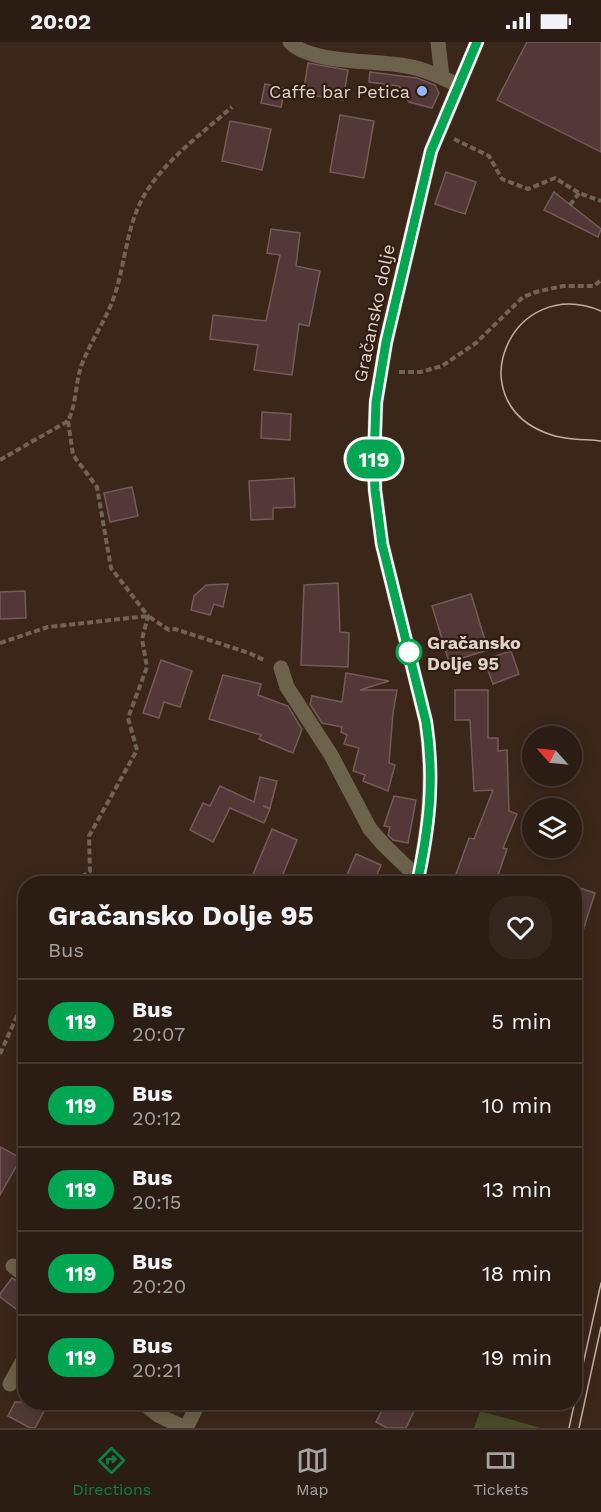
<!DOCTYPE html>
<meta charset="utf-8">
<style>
:root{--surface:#2c1d14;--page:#34261d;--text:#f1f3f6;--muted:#a6a2a0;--line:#483b34;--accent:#0b8043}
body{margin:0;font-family:"Work Sans",sans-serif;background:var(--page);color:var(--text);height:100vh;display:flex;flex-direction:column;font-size:22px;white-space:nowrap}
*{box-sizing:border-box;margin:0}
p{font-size:20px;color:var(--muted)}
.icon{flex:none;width:33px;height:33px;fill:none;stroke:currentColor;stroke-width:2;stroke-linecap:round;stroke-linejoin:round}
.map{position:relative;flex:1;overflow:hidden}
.panel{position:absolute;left:18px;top:834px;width:564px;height:534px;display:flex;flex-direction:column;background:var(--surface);border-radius:24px;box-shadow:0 3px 15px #0003,0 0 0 2px var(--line)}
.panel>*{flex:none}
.badge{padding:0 12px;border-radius:20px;font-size:21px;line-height:39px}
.needle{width:39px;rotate:297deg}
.fabs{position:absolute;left:522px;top:684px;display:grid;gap:12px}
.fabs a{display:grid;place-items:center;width:60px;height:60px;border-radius:50%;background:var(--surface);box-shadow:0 3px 15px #0003,0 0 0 2px var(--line);font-size:30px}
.map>.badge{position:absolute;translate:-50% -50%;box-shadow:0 0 0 3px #fff}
.round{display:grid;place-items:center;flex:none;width:63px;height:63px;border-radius:24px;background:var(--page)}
.headline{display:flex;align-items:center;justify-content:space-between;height:102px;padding:0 30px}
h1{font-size:28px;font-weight:700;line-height:45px}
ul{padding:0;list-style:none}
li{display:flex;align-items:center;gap:18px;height:84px;padding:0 30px;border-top:2px solid var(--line)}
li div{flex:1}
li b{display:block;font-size:22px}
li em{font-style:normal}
li .badge{min-width:66px;font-weight:700;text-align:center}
.status{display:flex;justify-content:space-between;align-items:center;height:42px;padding:0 30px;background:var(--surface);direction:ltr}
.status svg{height:16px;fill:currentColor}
.tabs{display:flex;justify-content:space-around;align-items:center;height:84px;border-top:2px solid var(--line);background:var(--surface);font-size:16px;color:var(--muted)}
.tabs a{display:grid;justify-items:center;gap:3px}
.tabs .current{color:var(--accent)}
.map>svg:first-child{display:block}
.green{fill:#484c29}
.building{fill:#523937;stroke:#755b58;stroke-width:1.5}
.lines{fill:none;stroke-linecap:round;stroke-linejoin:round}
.path{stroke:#726257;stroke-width:4;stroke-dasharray:6 3;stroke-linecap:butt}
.pedestrian{stroke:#6d624b;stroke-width:15}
.minor{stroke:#6d624b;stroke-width:15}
.tertiary{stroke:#6d624b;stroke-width:15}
.tram{stroke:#bdb0a7;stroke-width:1.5}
.line-casing{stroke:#fff;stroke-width:14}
.line{stroke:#00a651;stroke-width:9}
.poi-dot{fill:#93b7fd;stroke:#2f1d11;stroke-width:2}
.stop-dot{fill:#fff;stroke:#00a651;stroke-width:3}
.labels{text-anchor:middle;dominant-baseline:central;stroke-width:4.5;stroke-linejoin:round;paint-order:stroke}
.poi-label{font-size:18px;fill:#dfd3cb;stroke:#2f1d11;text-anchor:end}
.street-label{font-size:18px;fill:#dfd3cb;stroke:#2f1d11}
.stop-label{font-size:18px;font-weight:bold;fill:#dfd3cb;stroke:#2f1d11;text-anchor:start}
</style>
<div class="status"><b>20:02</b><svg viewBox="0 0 49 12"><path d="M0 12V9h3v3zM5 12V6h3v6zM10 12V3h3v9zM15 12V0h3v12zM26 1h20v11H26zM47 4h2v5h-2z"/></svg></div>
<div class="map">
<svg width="601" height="1386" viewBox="0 0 601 1386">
<rect width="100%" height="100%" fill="#3a271a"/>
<polygon class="green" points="480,1369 541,1386 474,1386"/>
<g class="building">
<polygon points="527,0 601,0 601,110 497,58"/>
<polygon points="308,21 348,28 343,58 303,52"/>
<polygon points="370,30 417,36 435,43 439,51 432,66 409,60 399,44 369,40"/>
<polygon points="265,42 285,46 281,65 261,61"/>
<polygon points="340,73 374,79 364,136 330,130"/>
<polygon points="230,79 271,87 262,128 222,119"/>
<polygon points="446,130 476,140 465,172 435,162"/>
<polygon points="554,150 601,187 598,195 544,168"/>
<polygon points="271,187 300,191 296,224 320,229 309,284 299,282 292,333 254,328 258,303 210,297 213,273 266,279 280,213 267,211"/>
<polygon points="262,370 291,372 290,398 261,396"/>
<polygon points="294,436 295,465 273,466 273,477 251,478 249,439"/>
<polygon points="132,445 138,474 110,480 104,451"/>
<polygon points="338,541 340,590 349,591 348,625 301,623 304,543"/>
<polygon points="228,542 223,565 214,562 210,573 191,568 194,554 206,543"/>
<polygon points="25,549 26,576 0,577 0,550"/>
<polygon points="471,552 488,608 449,620 432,564"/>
<polygon points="511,609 519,632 493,642 484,618"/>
<polygon points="161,618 192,629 180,665 164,660 159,676 143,671"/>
<polygon points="346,631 389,639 360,648 397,648 393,671 389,721 395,723 388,749 363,739 365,733 353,729 359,706 344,702 347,693 341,690 342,685 322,681 310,662 312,654 342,660"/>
<polygon points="223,633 261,642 258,653 288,664 302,687 293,711 259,697 261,693 209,677"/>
<polygon points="455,648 488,648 488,696 498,696 498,709 507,708 509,769 517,772 503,806 507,807 495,842 475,842 455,835 469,796 474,797 493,748 474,749 470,678 455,678"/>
<polygon points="260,735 277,739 270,766 263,764 270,767 264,781 230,766 213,800 190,788 203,761 210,764 220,744 254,760"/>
<polygon points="394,754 416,758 408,801 393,798 388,793 390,785 384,784"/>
<polygon points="272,787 297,798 279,842 249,842"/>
<polygon points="356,812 381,823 373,842 343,842"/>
<polygon points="574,844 595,851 578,904 574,904"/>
<polygon points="0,1105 21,1116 0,1153"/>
<polygon points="12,1236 26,1244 26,1254 16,1267 0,1255 0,1252"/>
<polygon points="15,1360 49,1360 35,1386 30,1386 8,1374"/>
<polygon points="386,1360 403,1360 415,1367 406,1386 387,1386 376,1380"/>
</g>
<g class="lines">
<g class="path">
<polyline points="454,97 489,114 502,137 528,147 555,136 579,151 601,159"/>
<polyline points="570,163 579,151"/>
<polyline points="399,330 421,330 442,324 476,301 523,255 536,250 563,244 594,244 601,238"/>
<polyline points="68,379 73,413 97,445 111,526 148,574 142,597 147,625 128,676 137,708 89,794 90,829 72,842"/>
<path d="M 0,418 L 68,379 C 77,361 75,340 82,322 C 91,298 107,277 115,252 C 124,224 126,195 137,168 C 154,126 198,95 232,65"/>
<polyline points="0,601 48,585 148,574 169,588 175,587 249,611 266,619"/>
<polyline points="0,1012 26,954"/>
</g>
<polyline class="pedestrian" points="438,0 442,35"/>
<g class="minor">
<path d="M 290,0 C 310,22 377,18 406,24 C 425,27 441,35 458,43"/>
<polyline points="281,626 287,645 331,713 370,787 383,802 418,836"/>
<polyline points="13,1224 26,1234"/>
<polyline points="10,1342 26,1313"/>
<polyline points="142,1360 158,1373 185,1386"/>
</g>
<g class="tertiary">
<path d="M 417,842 C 429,787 434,736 426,680 L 382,502 L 375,448 L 374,418 L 376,360 L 386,300 L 431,109 L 477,0"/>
<polyline points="186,1386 199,1360"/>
</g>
<g class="tram">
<path d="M 601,269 C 512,232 458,357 546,391 C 563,398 583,397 601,399"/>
<polyline points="569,1386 601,1241"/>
<polyline points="579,1386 601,1285"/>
</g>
</g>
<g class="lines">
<defs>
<path id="line" d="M 417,842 C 429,786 435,738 426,680 L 382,502 L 375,448 L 374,418 L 376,360 L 386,300 L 431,109 L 477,0"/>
</defs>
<use href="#line" class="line-casing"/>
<use href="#line" class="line"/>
</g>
<circle class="poi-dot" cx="422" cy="49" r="6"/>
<circle class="stop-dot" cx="409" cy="610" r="12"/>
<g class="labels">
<g class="poi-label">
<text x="410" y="49">Caffe bar Petica</text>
</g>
<g class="street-label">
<text transform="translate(374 271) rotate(-78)">Gračansko dolje</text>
</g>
<g class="stop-label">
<text x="427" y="600">Gračansko<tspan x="427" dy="21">Dolje 95</tspan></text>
</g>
</g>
</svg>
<div class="fabs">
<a><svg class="needle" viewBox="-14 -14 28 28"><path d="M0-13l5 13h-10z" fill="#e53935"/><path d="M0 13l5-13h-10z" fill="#a6a2a0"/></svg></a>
<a><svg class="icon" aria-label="layers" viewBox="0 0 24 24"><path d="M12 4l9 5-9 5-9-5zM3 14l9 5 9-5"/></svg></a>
</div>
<b class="badge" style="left:374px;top:417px;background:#00a651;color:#fff">119</b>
<section class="panel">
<div class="headline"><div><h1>Gračansko Dolje 95</h1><p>Bus</p></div><a class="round"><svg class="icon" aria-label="heart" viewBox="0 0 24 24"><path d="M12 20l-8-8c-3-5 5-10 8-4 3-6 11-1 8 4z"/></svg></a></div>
<ul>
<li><span class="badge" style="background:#00a651;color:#fff">119</span><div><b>Bus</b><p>20:07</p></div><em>5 min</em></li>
<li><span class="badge" style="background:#00a651;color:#fff">119</span><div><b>Bus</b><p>20:12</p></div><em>10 min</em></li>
<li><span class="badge" style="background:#00a651;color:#fff">119</span><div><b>Bus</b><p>20:15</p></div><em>13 min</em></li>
<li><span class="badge" style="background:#00a651;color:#fff">119</span><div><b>Bus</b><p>20:20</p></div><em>18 min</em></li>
<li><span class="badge" style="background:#00a651;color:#fff">119</span><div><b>Bus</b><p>20:21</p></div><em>19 min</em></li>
</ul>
</section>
</div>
<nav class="tabs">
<a class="current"><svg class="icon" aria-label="directions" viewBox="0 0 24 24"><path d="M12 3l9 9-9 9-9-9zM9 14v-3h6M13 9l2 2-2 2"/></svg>Directions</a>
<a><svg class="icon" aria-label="map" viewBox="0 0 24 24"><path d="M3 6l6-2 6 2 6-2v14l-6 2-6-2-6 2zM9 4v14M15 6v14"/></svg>Map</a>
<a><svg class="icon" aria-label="tickets" viewBox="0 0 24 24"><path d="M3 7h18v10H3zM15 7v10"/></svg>Tickets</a>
</nav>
